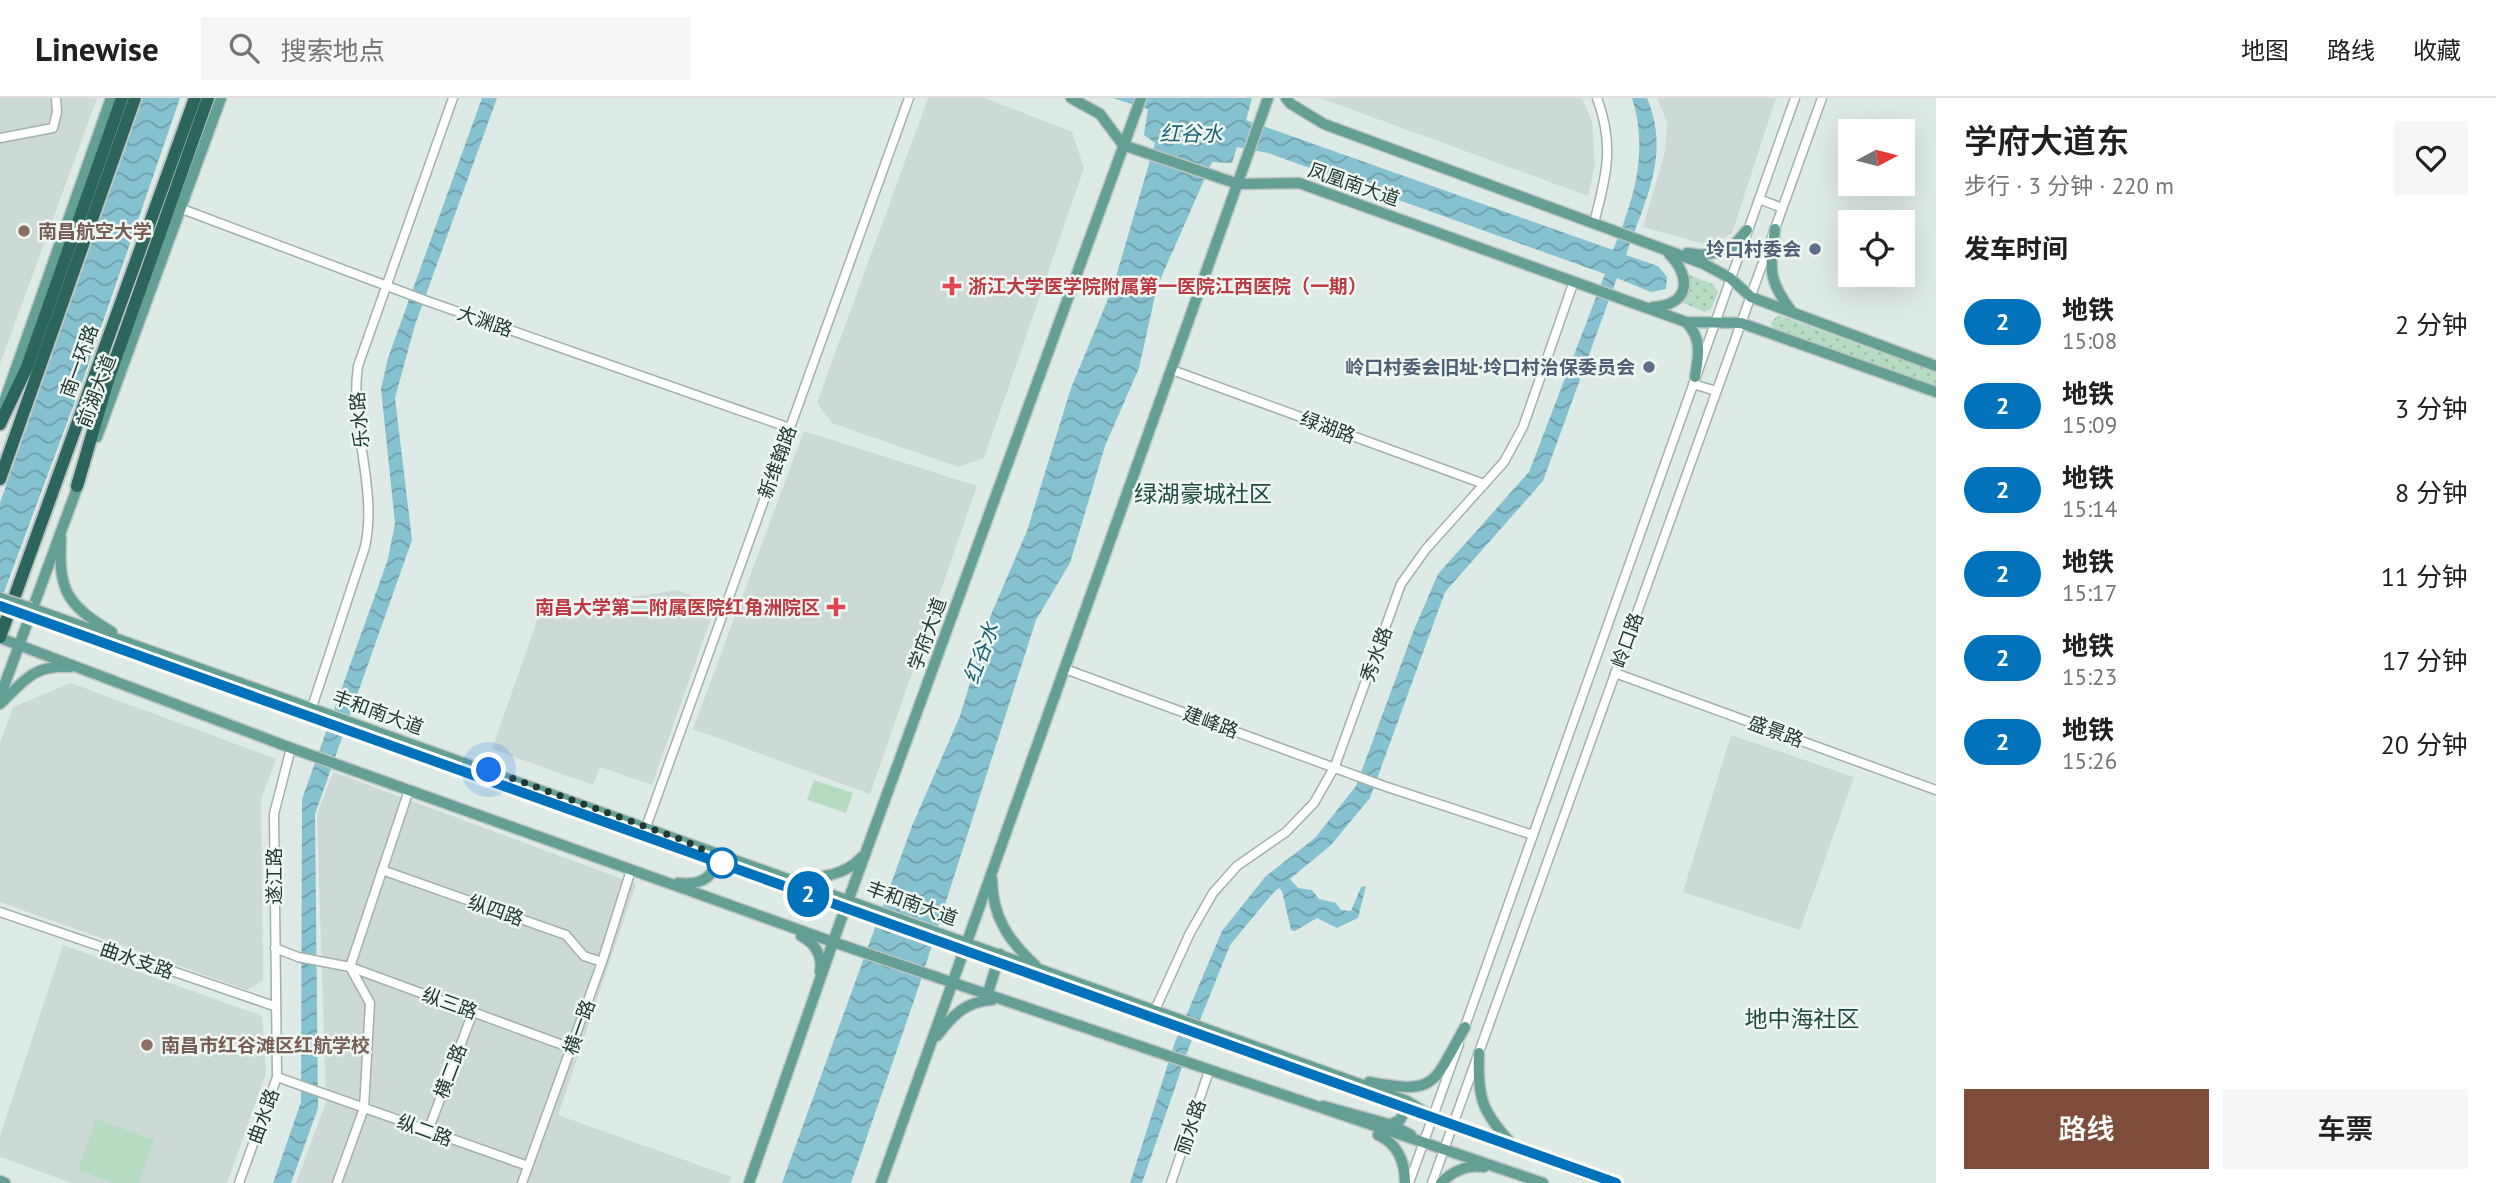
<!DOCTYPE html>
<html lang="zh">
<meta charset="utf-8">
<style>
:root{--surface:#fff;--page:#f6f6f6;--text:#202124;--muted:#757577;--line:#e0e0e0;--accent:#7e4c3a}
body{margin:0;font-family:"PT Sans","Noto Sans SC",sans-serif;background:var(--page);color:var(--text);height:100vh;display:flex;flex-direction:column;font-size:26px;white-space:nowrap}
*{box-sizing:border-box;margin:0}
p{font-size:23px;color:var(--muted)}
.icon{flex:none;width:38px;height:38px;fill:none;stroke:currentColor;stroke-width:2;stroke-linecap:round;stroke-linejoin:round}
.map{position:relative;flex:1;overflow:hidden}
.sheet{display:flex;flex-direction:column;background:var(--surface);width:560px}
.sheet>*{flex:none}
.badge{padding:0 14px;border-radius:23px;font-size:24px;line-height:46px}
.needle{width:46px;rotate:83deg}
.fabs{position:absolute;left:1838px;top:21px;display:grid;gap:14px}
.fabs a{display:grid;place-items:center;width:77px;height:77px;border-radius:0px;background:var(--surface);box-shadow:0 7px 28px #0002;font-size:35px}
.you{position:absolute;width:35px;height:35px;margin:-18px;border:5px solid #fff;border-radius:50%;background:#1a73e8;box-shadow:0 0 0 10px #1a73e833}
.map>.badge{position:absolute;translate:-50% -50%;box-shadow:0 0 0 4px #fff}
h2{padding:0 28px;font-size:26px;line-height:63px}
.round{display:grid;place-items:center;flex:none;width:74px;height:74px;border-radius:0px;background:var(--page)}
.overview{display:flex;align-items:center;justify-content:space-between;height:119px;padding:0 28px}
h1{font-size:33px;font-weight:600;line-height:52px}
.button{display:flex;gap:14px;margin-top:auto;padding:14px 28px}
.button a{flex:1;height:80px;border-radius:0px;background:var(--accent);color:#fff;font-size:28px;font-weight:600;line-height:80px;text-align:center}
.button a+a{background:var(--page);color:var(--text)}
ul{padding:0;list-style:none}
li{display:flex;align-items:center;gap:21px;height:84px;padding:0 28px}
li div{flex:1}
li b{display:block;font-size:26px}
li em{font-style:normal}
li .badge{min-width:77px;font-weight:700;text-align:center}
header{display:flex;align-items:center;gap:42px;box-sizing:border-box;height:98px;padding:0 35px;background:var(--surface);border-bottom:2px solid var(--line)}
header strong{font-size:33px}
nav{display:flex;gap:38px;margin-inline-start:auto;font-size:24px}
.search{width:490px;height:63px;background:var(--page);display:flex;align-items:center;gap:18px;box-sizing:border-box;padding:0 24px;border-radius:0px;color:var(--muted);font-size:26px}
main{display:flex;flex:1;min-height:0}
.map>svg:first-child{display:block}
.built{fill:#cdd9d4}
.park{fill:url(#park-dots)}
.pitch{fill:#b7dbc2}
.water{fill:url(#water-waves)}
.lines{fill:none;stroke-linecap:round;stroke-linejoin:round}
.minor-casing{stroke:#a1b1ac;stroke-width:11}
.major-casing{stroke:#bcc4c2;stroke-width:13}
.highway-casing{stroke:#bcc4c2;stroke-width:16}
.minor{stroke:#fff;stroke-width:8}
.major{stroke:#639f92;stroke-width:10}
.highway{stroke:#2c655b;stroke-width:12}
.major-bridge-casing{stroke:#bcc4c2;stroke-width:13;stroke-linecap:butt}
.major-bridge{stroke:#639f92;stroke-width:10}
.line-casing{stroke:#fff;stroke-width:16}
.line{stroke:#0072bc;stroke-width:10}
.walk{stroke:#203933;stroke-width:7;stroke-dasharray:0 12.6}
.education-dot{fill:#8d6e63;stroke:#eff7f3;stroke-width:2.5}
.service-dot{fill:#5c6f8a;stroke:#eff7f3;stroke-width:2.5}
.health-dot{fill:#e0444e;stroke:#eff7f3;stroke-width:2.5}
.stop-dot{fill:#fff;stroke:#0072bc;stroke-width:3.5}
.labels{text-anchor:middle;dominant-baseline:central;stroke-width:5;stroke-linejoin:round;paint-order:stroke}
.street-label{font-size:19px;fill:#203933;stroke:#eff7f3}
.education-label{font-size:19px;font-weight:bold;fill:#785e54;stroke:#eff7f3;text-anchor:start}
.service-label{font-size:19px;font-weight:bold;fill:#4e5e75;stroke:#eff7f3;text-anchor:end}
.health-label{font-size:19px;font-weight:bold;fill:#be3a42;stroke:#eff7f3;text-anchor:start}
.water-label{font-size:21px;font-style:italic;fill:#1c6274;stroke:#eff7f3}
.quarter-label{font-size:23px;fill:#1d4b41;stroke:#eff7f3}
</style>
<header>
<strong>Linewise</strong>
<div class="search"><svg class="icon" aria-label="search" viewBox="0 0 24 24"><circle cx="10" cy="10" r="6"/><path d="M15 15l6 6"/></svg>搜索地点</div>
<nav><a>地图</a><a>路线</a><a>收藏</a></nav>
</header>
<main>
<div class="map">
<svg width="1936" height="1085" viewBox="0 0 1936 1085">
<defs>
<pattern id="park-dots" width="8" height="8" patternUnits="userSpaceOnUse" patternTransform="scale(1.75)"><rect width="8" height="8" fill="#b7dbc2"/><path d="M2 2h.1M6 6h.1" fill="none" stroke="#9dbda7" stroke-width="1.8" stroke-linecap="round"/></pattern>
<pattern id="water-waves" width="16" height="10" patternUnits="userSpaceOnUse" patternTransform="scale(1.75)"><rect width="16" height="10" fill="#86c1cf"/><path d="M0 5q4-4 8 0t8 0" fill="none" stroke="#6d9ea9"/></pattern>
</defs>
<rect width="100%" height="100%" fill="#deeae5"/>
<g class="built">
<polygon points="0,0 97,0 0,266"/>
<polygon points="928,0 985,0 1072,34 1084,70 984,360 958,369 832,325 817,305"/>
<polygon points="1320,0 1582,0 1592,24 1595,67 1588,98"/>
<polygon points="1657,0 1776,0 1732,135 1711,148 1643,129 1665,54 1667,24"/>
<polygon points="804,333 977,388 870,696 693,631"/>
<polygon points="677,492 716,506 652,687 600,669 593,687 492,651 540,514"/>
<polygon points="71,585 276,661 261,702 263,883 247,892 0,804 0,645 13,609"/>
<polygon points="1731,637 1854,679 1800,832 1683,794"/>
<polygon points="333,674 636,786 558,1017 732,1079 729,1085 296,1085 326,1004 317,716"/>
<polygon points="63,847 262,918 266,975 227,1085 72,1085 0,1059 0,1038"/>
</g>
<g class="park">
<polygon points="1689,177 1713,186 1718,194 1711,211 1705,214 1681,204"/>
<polygon points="1778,217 1936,274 1936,290 1775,233 1771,225"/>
</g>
<g class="pitch">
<polygon points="814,682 853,695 846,715 807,702"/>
<polygon points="96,1021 154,1042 139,1085 114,1085 78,1072"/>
</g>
<g class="water">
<polygon points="142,0 180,0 84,279 0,505 0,405"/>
<polygon points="482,0 497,0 415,227 395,300 412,442 315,716 318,1010 291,1085 273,1085 301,1004 302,701 388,461 395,425 381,291 388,260"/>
<path d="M 1113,0 L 1252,0 L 1246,22 L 1613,152 C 1634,101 1649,54 1632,0 L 1647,0 C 1671,57 1645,102 1626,157 L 1658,168 L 1667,179 L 1666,191 L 1651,194 L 1617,180 L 1543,383 L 1445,494 L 1370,700 L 1331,747 L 1290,781 L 1298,790 L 1312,792 L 1319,801 L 1336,805 L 1341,812 L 1351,813 L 1361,789 L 1366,788 L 1358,820 L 1337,830 L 1317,820 L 1295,833 L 1291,832 L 1282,793 L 1279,790 L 1273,795 L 1230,847 L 1188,952 L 1142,1085 L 1130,1085 L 1175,944 L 1222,833 L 1265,779 L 1315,740 L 1356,688 L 1413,534 L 1438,476 L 1529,374 L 1605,176 L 1268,55 L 1237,49 L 1232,65 L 1212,64 L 1157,189 L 1139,270 L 1105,348 L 1070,465 L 1036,522 L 919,888 L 851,1085 L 782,1085 L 912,728 L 960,618 L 990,519 L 1027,433 L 1071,290 L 1113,189 L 1155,45 L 1144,37 L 1148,11 Z"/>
</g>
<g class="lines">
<defs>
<g id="minor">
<polyline points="0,40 53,30 57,14 56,0"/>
<polyline points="1759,101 1782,110"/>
<polyline points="182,111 427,203 790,330"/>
<path d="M 1594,125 C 1606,78 1615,48 1597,0"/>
<polyline points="1172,272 1484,386"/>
<polyline points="1693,286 1716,293"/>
<polyline points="1065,571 1384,688 1533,737"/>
<polyline points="1615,575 1936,692"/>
<path d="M 312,609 L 365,449 C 378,389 349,330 358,268 L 453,0"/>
<polyline points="646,729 909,0"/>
<polyline points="382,772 566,837 584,858 602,864"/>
<polyline points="0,814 274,908"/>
<polyline points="275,850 298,859 350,869 571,950"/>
<polyline points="1155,912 1190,835 1213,795 1237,768 1286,734 1314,705 1335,668 1401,486 1426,451 1504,364 1523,329 1574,183"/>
<polyline points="1463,934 1795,0"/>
<polyline points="277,979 528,1068"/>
<polyline points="428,1033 473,914"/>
<polyline points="239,1085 277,979 274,716 291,650"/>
<polyline points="337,1085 364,1010 370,905 350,869 409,692"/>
<polyline points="522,1085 602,864 631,772"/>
<polyline points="1171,1085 1209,973"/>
<polyline points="1409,1085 1459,946"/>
<polyline points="1432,1085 1822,0"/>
</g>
<g id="major">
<polyline points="1071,0 1100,16 1123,47 1238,86 1299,85 1686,224 1741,225 1936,294"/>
<polyline points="1286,0 1291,6 1324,26 1704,166 1730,180 1751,199 1936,268"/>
<path d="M 1775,131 C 1770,171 1767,181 1792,214"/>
<polyline points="1687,155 1702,157 1730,152 1747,132"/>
<path d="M 1653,209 C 1690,207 1692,179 1669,156"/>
<path d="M 1686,224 C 1702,240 1699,257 1695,279"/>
<polyline points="2,310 111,0"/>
<polyline points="97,339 221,0"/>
<path d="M 61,440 C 58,493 67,507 112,534"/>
<polyline points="31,510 1407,1003 1433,1019 1609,1085"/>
<polyline points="0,540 291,650 833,844 1543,1085"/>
<polyline points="0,599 80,382"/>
<path d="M 0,606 C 25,582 33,567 70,569"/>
<path d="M 796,779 C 822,780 844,778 862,759"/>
<path d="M 992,781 C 992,818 1008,842 1035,867"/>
<path d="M 678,785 C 698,787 713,782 717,761 L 708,754"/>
<path d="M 801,838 C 815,845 823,858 820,874"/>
<polyline points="987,898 1000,856"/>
<path d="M 937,938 C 952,918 966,903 992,902"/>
<path d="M 1479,955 C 1477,1000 1482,1015 1514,1048"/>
<path d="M 1369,984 C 1438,997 1432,986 1465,929"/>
<polyline points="1323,1008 1392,1027 1411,1037"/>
<polyline points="1387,1028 1400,1022 1403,1016 1400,1004 1394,1001"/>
<path d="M 1378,1037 C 1398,1046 1405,1063 1405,1085"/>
<polyline points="0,1083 5,1085"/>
<polyline points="749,1085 833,844 1141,0"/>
<polyline points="881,1085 1268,0"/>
<path d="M 1441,1085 C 1454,1072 1467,1067 1484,1069"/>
</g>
<g id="highway">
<polyline points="0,326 27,269 122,0"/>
<polyline points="0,381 135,0"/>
<polyline points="77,388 108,282 208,0"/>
<polyline points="0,539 195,0"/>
</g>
</defs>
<use href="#minor" class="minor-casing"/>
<use href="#major" class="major-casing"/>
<use href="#highway" class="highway-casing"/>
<use href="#minor" class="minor"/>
<use href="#major" class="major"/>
<use href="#highway" class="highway"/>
<defs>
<polyline id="major-bridge" points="0,500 31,510"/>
</defs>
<use href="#major-bridge" class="major-bridge-casing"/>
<use href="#major-bridge" class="major-bridge"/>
</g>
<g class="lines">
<defs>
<polyline id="line" points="0,508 1616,1085"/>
</defs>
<use href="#line" class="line-casing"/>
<use href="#line" class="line"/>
<polyline class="walk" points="489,672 680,741 713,756 722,765"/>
</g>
<g class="education-dot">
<circle cx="24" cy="133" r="7"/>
<circle cx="147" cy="947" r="7"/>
</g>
<g class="service-dot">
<circle cx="1815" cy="151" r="7"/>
<circle cx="1649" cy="269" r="7"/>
</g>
<g class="health-dot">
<path d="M948.5 177.5h7v7h7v7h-7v7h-7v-7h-7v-7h7z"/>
<path d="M832.5 498.5h7v7h7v7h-7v7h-7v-7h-7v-7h7z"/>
</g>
<circle class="stop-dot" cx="722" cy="765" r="14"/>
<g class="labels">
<g class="street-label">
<text transform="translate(1354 86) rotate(19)">凤凰南大道</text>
<text transform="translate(485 223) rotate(19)">大渊路</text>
<text transform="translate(79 263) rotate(-70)">南一环路</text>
<text transform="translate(96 293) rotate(-69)">前湖大道</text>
<text transform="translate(359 322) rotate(-95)">乐水路</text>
<text transform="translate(1328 329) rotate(20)">绿湖路</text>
<text transform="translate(777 364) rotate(-70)">新维翰路</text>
<text transform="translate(927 536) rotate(-70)">学府大道</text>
<text transform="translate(1627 542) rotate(-70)">岭口路</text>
<text transform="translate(1376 556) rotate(-70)">秀水路</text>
<text transform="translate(378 614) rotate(20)">丰和南大道</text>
<text transform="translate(1211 624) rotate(20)">建峰路</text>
<text transform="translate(1776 633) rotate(20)">盛景路</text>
<text transform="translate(274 778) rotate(-90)">遂江路</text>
<text transform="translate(912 805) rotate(20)">丰和南大道</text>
<text transform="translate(496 812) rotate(19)">纵四路</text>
<text transform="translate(137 862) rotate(19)">曲水支路</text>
<text transform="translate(450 905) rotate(20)">纵三路</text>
<text transform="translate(579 929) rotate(-70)">横一路</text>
<text transform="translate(450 973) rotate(-69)">横二路</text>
<text transform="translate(263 1018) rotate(-70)">曲水路</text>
<text transform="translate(1190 1029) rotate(-71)">丽水路</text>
<text transform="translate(425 1032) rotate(20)">纵二路</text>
</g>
<g class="education-label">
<text x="38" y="133">南昌航空大学</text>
<text x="161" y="947">南昌市红谷滩区红航学校</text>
</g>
<g class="service-label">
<text x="1801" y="151">坽口村委会</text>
<text x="1635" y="269">岭口村委会旧址·坽口村治保委员会</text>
</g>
<g class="health-label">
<text x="968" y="188">浙江大学医学院附属第一医院江西医院（一期）</text>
<text x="820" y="509" text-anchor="end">南昌大学第二附属医院红角洲院区</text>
</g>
<g class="water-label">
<text x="1191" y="35">红谷水</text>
<text transform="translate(981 555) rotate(-70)">红谷水</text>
</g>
<g class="quarter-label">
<text x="1203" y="395">绿湖豪城社区</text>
<text x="1802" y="920">地中海社区</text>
</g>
</g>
</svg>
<div class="fabs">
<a><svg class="needle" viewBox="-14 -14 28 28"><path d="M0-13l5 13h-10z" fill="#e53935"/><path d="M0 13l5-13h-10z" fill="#757577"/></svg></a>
<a><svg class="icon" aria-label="locate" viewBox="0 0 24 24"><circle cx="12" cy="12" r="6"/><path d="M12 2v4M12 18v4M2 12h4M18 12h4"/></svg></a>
</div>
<div class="you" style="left:489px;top:672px"></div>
<b class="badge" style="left:808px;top:796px;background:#0072bc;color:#fff">2</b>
</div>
<section class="sheet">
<div class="overview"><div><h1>学府大道东</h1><p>步行 · 3 分钟 · 220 m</p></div><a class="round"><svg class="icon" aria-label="heart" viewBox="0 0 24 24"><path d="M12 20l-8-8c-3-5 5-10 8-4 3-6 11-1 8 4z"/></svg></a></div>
<h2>发车时间</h2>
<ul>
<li><span class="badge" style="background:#0072bc;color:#fff">2</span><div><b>地铁</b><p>15:08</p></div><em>2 分钟</em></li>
<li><span class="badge" style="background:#0072bc;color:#fff">2</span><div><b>地铁</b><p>15:09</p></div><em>3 分钟</em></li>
<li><span class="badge" style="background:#0072bc;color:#fff">2</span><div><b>地铁</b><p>15:14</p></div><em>8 分钟</em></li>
<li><span class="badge" style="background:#0072bc;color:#fff">2</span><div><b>地铁</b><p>15:17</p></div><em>11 分钟</em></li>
<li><span class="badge" style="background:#0072bc;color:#fff">2</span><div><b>地铁</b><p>15:23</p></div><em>17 分钟</em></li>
<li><span class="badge" style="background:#0072bc;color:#fff">2</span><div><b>地铁</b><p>15:26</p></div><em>20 分钟</em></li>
</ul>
<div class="button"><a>路线</a><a>车票</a></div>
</section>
</main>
